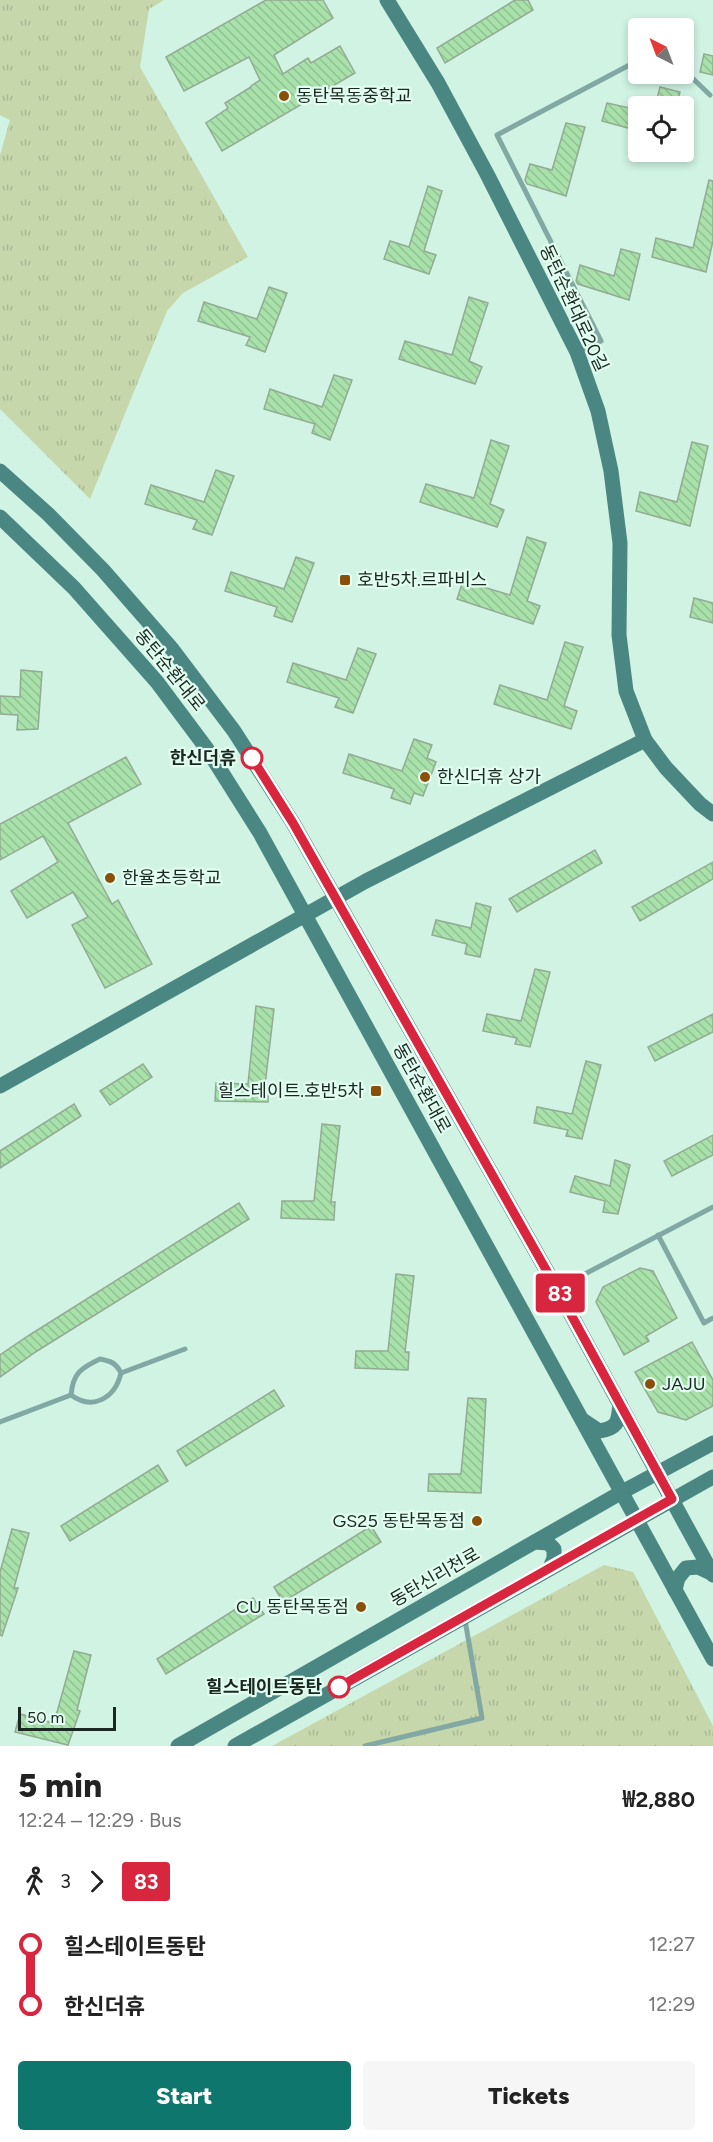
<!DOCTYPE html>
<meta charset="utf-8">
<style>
:root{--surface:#fff;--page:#f6f6f6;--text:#222;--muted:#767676;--accent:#0f766e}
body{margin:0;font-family:Figtree,"Noto Sans KR",sans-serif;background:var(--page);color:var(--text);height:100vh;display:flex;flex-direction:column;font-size:22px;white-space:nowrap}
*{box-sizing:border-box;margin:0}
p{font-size:20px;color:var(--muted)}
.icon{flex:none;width:33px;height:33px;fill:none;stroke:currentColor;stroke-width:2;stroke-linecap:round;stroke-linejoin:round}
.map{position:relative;height:1746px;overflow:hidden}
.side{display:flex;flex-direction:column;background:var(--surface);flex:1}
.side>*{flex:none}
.badge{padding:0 12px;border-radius:4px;font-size:21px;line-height:39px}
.needle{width:39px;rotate:318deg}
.tools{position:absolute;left:628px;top:18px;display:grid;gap:12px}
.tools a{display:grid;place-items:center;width:66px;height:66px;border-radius:6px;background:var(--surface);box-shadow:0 3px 9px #0003;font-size:30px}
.scale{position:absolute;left:18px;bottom:15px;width:98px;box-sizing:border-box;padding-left:6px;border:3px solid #1a2722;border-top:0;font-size:16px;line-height:21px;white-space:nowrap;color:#1a2722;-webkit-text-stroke:4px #e2fef1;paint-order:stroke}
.map>.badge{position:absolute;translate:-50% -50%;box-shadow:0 0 0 3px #fff}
.legs{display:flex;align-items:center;gap:9px;height:66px;padding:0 18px;font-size:20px}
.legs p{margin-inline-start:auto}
.headline{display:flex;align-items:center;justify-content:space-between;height:102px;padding:0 18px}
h1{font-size:33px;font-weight:800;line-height:45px}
.primary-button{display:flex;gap:12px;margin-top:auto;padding:12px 18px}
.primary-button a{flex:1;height:69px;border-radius:6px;background:var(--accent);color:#fff;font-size:24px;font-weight:800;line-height:69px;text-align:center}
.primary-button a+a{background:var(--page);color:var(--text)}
ul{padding:0 18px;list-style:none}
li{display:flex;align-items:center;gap:21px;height:60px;font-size:22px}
li i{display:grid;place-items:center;width:9px;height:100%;margin:0 8px;background:currentColor}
li i::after{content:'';width:15px;height:15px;margin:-8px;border:4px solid;border-radius:50%;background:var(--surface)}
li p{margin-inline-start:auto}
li:first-child i{background:linear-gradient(#0000 50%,currentColor 0)}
li:last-child i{background:linear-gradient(currentColor 50%,#0000 0)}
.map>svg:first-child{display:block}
.park{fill:url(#park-tufts)}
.building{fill:url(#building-back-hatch);stroke:#93aa93;stroke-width:1.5}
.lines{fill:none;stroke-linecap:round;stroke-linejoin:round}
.lane{stroke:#81a8a3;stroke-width:5}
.secondary{stroke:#4b8782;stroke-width:15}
.line-1-casing{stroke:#fff;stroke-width:14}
.line-1{stroke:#d7263d;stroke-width:9}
.poi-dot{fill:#8a5009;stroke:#e2fef1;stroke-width:2}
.stop-1-dot{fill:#fff;stroke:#d7263d;stroke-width:3}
.labels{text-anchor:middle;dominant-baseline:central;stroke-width:4.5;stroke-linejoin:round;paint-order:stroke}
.poi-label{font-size:18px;fill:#1a2722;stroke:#e2fef1;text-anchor:start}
.street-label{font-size:18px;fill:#1a2722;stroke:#e2fef1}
.stop-label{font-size:18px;font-weight:bold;fill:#1a2722;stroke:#e2fef1;text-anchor:end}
</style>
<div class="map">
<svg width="713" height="1746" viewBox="0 0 713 1746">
<defs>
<pattern id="park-tufts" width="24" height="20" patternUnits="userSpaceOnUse" patternTransform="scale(1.5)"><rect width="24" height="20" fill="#c6d7ab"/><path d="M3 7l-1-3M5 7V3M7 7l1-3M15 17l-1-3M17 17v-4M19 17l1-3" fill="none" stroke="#aab993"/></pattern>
<pattern id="building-back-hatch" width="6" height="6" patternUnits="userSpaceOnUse" patternTransform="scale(1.5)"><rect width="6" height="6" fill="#a9e1ab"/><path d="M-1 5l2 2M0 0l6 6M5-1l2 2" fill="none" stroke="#91c193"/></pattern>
</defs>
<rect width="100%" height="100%" fill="#d0f3e3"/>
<g class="park">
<polygon points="0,0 164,0 149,9 140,67 248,257 183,293 167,311 90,499 0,409 0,155 10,120 0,115"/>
<polygon points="604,1565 633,1572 713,1726 713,1746 272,1746"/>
</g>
<g class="building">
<polygon points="266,0 323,0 333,18 274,55 283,74 308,58 311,63 340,46 355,73 222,151 206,123 228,108 225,103 251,87 251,86 260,80 249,57 184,91 166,57"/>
<polygon points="515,0 528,0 533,10 445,63 437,48"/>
<polygon points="704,54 713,56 713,75 700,72"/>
<polygon points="660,87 680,92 676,106 655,106"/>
<polygon points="607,103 639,110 639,131 602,121"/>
<polygon points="566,123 585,127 566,196 527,184 525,180 530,164 552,170"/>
<polygon points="709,180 713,181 713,241 706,272 652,257 656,238 693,248"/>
<polygon points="428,186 442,191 424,251 436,255 429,274 384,259 390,241 409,247"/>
<polygon points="621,249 640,254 629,300 578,284 576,281 580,265 614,276"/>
<polygon points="269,287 287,293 265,352 246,345 250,337 198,321 204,302 257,319"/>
<polygon points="469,297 488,303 469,361 482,367 475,384 399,359 405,341 452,355"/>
<polygon points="334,375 352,380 330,440 312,433 315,424 264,409 270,389 322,407"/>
<polygon points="491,440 509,446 490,504 504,510 497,527 420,502 426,484 474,498"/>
<polygon points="692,442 708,446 690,526 636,511 640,492 677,502"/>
<polygon points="216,470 234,476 212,535 193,529 197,520 145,504 151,485 204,502"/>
<polygon points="527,537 546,543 527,601 540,606 533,624 457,599 463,581 510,595"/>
<polygon points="296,557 314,563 292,622 274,616 277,607 225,591 231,572 284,589"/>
<polygon points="694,598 713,603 713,623 690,617"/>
<polygon points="565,642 583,647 564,706 577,711 571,729 494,704 500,685 547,700"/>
<polygon points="358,648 376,654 353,713 335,707 339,698 287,682 293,663 346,680"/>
<polygon points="21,670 42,672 38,729 17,730 18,715 0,714 0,696 20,697"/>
<polygon points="414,739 432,745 427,758 436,762 423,796 414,793 410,804 391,798 394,789 343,773 349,754 402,771"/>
<polygon points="126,757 141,784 68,823 112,904 118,900 152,964 105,988 72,925 88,917 73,892 27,918 11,891 58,862 43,836 0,860 0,824"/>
<polygon points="595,850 602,863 517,912 509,899"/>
<polygon points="713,862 713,879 640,921 632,907"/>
<polygon points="476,903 491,907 480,957 465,954 467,944 432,935 436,920 471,928"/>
<polygon points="535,969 550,972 530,1047 515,1044 517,1038 483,1031 487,1014 521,1021"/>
<polygon points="256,1006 274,1009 265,1085 269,1085 268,1102 215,1101 216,1083 248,1084"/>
<polygon points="713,1014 713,1032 655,1061 648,1047"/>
<polygon points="586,1061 601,1065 582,1139 566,1136 568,1130 534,1123 537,1107 572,1114"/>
<polygon points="143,1064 152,1077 110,1105 100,1091"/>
<polygon points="74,1104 81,1116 0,1168 0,1151"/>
<polygon points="322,1124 340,1126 331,1202 335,1202 334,1220 281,1218 282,1201 314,1201"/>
<polygon points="713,1135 713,1155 672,1176 664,1161"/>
<polygon points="615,1160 630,1165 618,1214 603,1212 605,1201 570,1192 575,1176 610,1186"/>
<polygon points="239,1203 249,1219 37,1351 0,1377 0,1355 28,1336"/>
<polygon points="640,1268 653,1271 677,1318 646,1336 649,1341 624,1355 596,1302 603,1287"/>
<polygon points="396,1274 414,1276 405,1352 409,1352 408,1370 355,1368 356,1351 388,1351"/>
<polygon points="692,1342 713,1380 713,1406 686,1420 658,1412 635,1372"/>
<polygon points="274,1390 284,1406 186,1466 177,1451"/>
<polygon points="468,1398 486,1399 481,1493 428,1491 429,1474 461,1474"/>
<polygon points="158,1465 168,1481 70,1541 61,1526"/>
<polygon points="371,1526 381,1542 283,1602 274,1587"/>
<polygon points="12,1529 29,1533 14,1588 18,1588 2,1636 0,1635 0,1572"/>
<polygon points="253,1598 264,1614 166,1674 157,1659"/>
<polygon points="74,1651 91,1655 77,1710 80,1711 68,1745 15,1732 20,1714 54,1723"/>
</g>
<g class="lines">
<g class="lane">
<polyline points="684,70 710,95"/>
<polyline points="579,351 601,341 497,135 639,60"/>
<polyline points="658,1235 704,1323 713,1318"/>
<polyline points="558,1288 713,1207"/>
<path d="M 100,1359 C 111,1361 116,1363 121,1373 C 115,1398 93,1411 71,1395 C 73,1373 81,1368 100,1359 Z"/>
<polyline points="121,1373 185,1349"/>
<polyline points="0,1422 71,1395"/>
<polyline points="365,1746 482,1718 465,1620"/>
</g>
<g class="secondary">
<polyline points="387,0 438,83 487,174 577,352 598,411 611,471 620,543 619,635 626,691 645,740 666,768 700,804 713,814"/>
<polyline points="0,471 48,514 103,570 172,649 234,731 293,823 557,1289 713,1575"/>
<polyline points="0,517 74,588 157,682 207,749 260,833 713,1659"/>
<polyline points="0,1086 366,881 645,740"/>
<path d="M 584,1421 L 599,1431 C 619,1428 618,1421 620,1404"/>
<polyline points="535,1542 548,1543 554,1549 554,1558 550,1568"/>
<polyline points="675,1590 678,1578 686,1568 698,1567 713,1574"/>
<polyline points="178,1746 622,1492 713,1443"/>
<polyline points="235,1746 713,1477"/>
</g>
</g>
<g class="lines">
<defs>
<polyline id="line-1" points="252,758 293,823 557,1289 672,1499 339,1687"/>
</defs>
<use href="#line-1" class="line-1-casing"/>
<use href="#line-1" class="line-1"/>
</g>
<g class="poi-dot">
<circle cx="284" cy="96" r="6"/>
<rect x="339" y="574" width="12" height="12" rx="3"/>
<circle cx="425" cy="777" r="6"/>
<circle cx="110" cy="878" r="6"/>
<rect x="370" y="1085" width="12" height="12" rx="3"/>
<circle cx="650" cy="1384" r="6"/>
<circle cx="477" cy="1521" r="6"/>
<circle cx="361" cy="1607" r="6"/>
</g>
<g class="stop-1-dot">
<circle cx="252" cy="758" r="10"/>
<circle cx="339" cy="1687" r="10"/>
</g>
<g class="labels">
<g class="poi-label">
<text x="296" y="96">동탄목동중학교</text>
<text x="357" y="580">호반5차.르파비스</text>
<text x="437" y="777">한신더휴 상가</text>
<text x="122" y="878">한율초등학교</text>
<text x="364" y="1091" text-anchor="end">힐스테이트.호반5차</text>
<text x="662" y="1384">JAJU</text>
<text x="465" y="1521" text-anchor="end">GS25 동탄목동점</text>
<text x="349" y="1607" text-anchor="end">CU 동탄목동점</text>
</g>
<g class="street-label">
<text transform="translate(574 308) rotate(65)">동탄순환대로20길</text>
<text transform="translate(170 670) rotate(51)">동탄순환대로</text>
<text transform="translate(422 1088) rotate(61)">동탄순환대로</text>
<text transform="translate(435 1577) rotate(-30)">동탄신리천로</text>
</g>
<g class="stop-label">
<text x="236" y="758">한신더휴</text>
<text x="322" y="1687">힐스테이트동탄</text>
</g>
</g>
</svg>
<div class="tools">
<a><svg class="needle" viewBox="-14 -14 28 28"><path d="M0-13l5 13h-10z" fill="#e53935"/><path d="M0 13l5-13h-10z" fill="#767676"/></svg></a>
<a><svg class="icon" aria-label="locate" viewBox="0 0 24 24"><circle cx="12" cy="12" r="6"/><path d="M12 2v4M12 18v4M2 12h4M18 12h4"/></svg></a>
</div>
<div class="scale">50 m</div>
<b class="badge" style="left:560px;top:1293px;background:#d7263d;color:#fff">83</b>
</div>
<section class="side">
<div class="headline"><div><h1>5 min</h1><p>12:24 – 12:29 · Bus</p></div><b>₩2,880</b></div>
<div class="legs"><svg class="icon" aria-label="walk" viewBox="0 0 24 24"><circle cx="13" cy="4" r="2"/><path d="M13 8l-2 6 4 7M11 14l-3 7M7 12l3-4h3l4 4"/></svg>3<svg class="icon" aria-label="forward" viewBox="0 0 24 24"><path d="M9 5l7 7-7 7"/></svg><b class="badge" style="background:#d7263d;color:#fff">83</b></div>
<ul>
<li><i style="color:#d7263d"></i><b>힐스테이트동탄</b><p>12:27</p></li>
<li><i style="color:#d7263d"></i><b>한신더휴</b><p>12:29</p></li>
</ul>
<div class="primary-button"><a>Start</a><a>Tickets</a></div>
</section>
